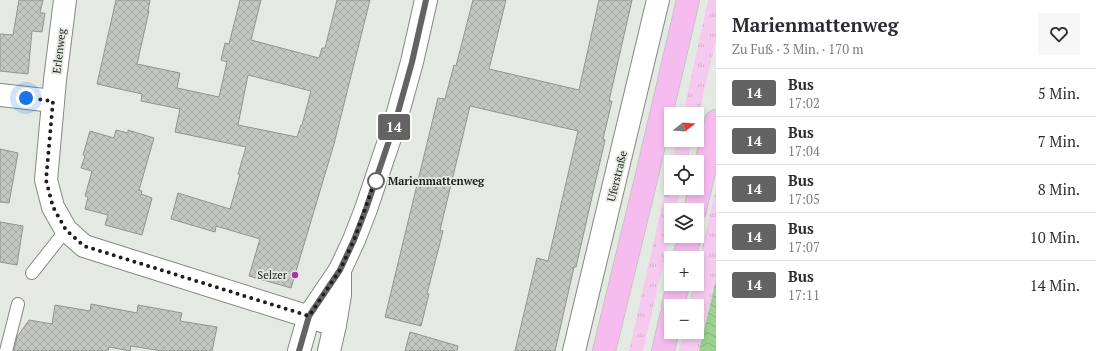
<!DOCTYPE html>
<html lang="de">
<meta charset="utf-8">
<style>
:root{--surface:#fff;--page:#f7f7f7;--text:#2b2b33;--muted:#7c7c81;--line:#e1e1e2}
body{margin:0;font-family:"PT Serif",serif;background:var(--page);color:var(--text);height:100vh;display:flex;flex-direction:column;font-size:15px;white-space:nowrap}
*{box-sizing:border-box;margin:0}
p{font-size:13px;color:var(--muted)}
.icon{flex:none;width:22px;height:22px;fill:none;stroke:currentColor;stroke-width:2;stroke-linecap:round;stroke-linejoin:round}
.map{position:relative;flex:1;overflow:hidden}
.details{display:flex;flex-direction:column;background:var(--surface);width:380px}
.details>*{flex:none}
.badge{padding:0 8px;border-radius:3px;font-size:14px;line-height:26px}
.needle{width:26px;rotate:73deg}
.buttons{position:absolute;left:664px;top:107px;display:grid;gap:8px}
.buttons a{display:grid;place-items:center;width:40px;height:40px;border-radius:0px;background:var(--surface);box-shadow:0 2px 6px #0003;font-size:20px}
.you{position:absolute;width:20px;height:20px;margin:-10px;border:3px solid #fff;border-radius:50%;background:#1a73e8;box-shadow:0 0 0 6px #1a73e833}
.map>.badge{position:absolute;translate:-50% -50%;box-shadow:0 0 0 2px #fff}
.round{display:grid;place-items:center;flex:none;width:42px;height:42px;border-radius:0px;background:var(--page)}
.headline{display:flex;align-items:center;justify-content:space-between;height:68px;padding:0 16px}
h1{font-size:19px;font-weight:700;line-height:30px}
ul{padding:0;list-style:none}
li{display:flex;align-items:center;gap:12px;height:48px;padding:0 16px;border-top:1px solid var(--line)}
li div{flex:1}
li b{display:block;font-size:15px}
li em{font-style:normal}
li .badge{min-width:44px;font-weight:700;text-align:center}
main{display:flex;flex:1;min-height:0}
.map>svg:first-child{display:block}
.grass{fill:url(#grass-tufts)}
.water{fill:url(#water-waves)}
.building{fill:url(#building-cross-hatch);stroke:#90968f;fill-rule:evenodd}
.lines{fill:none;stroke-linecap:round;stroke-linejoin:round}
.service-casing{stroke:#838982;stroke-width:14}
.minor-casing{stroke:#838982;stroke-width:24}
.tertiary-casing{stroke:#838982;stroke-width:24}
.trunk-casing{stroke:#c4c5c4;stroke-width:24}
.service{stroke:#fff;stroke-width:12}
.minor{stroke:#fff;stroke-width:22}
.tertiary{stroke:#fff;stroke-width:22}
.trunk{stroke:#f7bcef;stroke-width:22}
.line-casing{stroke:#fff;stroke-width:9}
.line{stroke:#646363;stroke-width:6}
.walk{stroke:#1d1f1d;stroke-width:4;stroke-dasharray:0 7.2}
.stop-dot{fill:#fff;stroke:#646363;stroke-width:2}
.poi-dot{fill:#a53a9b;stroke:#e4eae3;stroke-width:1.5}
.labels{text-anchor:middle;dominant-baseline:central;stroke-width:3.5;stroke-linejoin:round;paint-order:stroke}
.street-label{font-size:11px;fill:#1d1f1d;stroke:#e4eae3}
.stop-label{font-size:11px;font-weight:bold;fill:#1d1f1d;stroke:#e4eae3;text-anchor:start}
.poi-label{font-size:11px;fill:#1d1f1d;stroke:#e4eae3;text-anchor:end}
</style>
<main>
<div class="map">
<svg width="716" height="351" viewBox="0 0 716 351">
<defs>
<pattern id="grass-tufts" width="24" height="20" patternUnits="userSpaceOnUse"><rect width="24" height="20" fill="#f6caef"/><path d="M3 7l-1-3M5 7V3M7 7l1-3M15 17l-1-3M17 17v-4M19 17l1-3" fill="none" stroke="#d2adcc"/></pattern>
<pattern id="water-waves" width="16" height="10" patternUnits="userSpaceOnUse"><rect width="16" height="10" fill="#9ad290"/><path d="M0 5q4-4 8 0t8 0" fill="none" stroke="#84b47c"/></pattern>
<pattern id="building-cross-hatch" width="8" height="8" patternUnits="userSpaceOnUse"><rect width="8" height="8" fill="#c2c8c1"/><path d="M0 0l8 8M0 8l8-8" fill="none" stroke="#a6aba5"/></pattern>
</defs>
<rect width="100%" height="100%" fill="#e4eae3"/>
<g class="grass">
<polygon points="708,0 716,0 716,41 697,121 697,114 683,114"/>
<polygon points="677,140 692,140 687,162 672,162"/>
<polygon points="671,165 671,188 681,188 676,210 671,210 671,230 643,351 629,351"/>
<polygon points="716,187 716,280 699,351 679,351 683,332 697,332 697,306 689,306 694,284 697,284 697,271"/>
</g>
<polygon class="water" points="716,280 716,351 699,351"/>
<g class="building">
<polygon points="19,0 43,0 40,13 45,13 42,32 32,31 28,74 0,71 0,34 13,35"/>
<path d="M 116,0 L 150,0 L 148,11 L 149,11 L 137,64 L 180,73 L 177,88 L 219,97 L 227,62 L 221,60 L 225,43 L 229,44 L 240,0 L 261,0 L 251,40 L 319,58 L 322,48 L 325,48 L 337,0 L 370,0 L 334,144 L 291,288 L 249,276 L 260,239 L 216,226 L 215,232 L 171,219 L 178,193 L 230,209 L 240,174 L 238,174 L 246,147 L 175,132 L 180,109 L 141,101 L 142,94 L 97,84 ZM 248,75 L 311,91 L 302,125 L 301,125 L 297,137 L 238,125 Z"/>
<polygon points="473,0 506,0 489,69 579,90 599,0 632,0 609,101 612,101 603,139 605,140 576,267 574,267 555,351 515,351 537,258 548,261 578,131 470,106 440,230 443,231 427,294 429,294 421,326 385,317 438,98 445,99 454,65 456,66"/>
<polygon points="116,130 128,133 128,130 154,138 139,190 142,191 141,194 152,198 142,235 105,225 108,215 85,209 88,197 85,196 92,171 81,168 85,156 83,155 90,131 114,138"/>
<polygon points="0,149 18,153 9,203 0,202"/>
<polygon points="0,222 23,226 17,265 0,262"/>
<polygon points="91,304 137,313 138,305 182,313 180,321 217,327 212,351 162,351 131,346 130,351 109,347 108,351 14,351 17,337 29,320 52,324 55,305 90,311"/>
<polygon points="410,332 458,346 457,351 405,351"/>
</g>
<g class="lines">
<defs>
<g id="service">
<polyline points="32,273 66,230"/>
<polyline points="6,351 18,304"/>
</g>
<g id="minor">
<polyline points="65,0 55,80 46,180 53,207 66,230 84,246 335,325"/>
<polyline points="0,95 53,101"/>
<polyline points="574,351 658,0"/>
</g>
<g id="tertiary">
<polyline points="299,351 309,316 340,270 354,240 366,209 395,123 412,62 426,0"/>
<polyline points="329,351 335,325 340,295 340,270"/>
</g>
<g id="trunk">
<polyline points="695,210 716,121"/>
<polyline points="684,258 690,236"/>
<polyline points="673,306 678,284"/>
<polyline points="604,351 646,179 688,0"/>
<polyline points="663,351 671,317"/>
</g>
</defs>
<use href="#service" class="service-casing"/>
<use href="#minor" class="minor-casing"/>
<use href="#tertiary" class="tertiary-casing"/>
<use href="#trunk" class="trunk-casing"/>
<use href="#service" class="service"/>
<use href="#minor" class="minor"/>
<use href="#tertiary" class="tertiary"/>
<use href="#trunk" class="trunk"/>
</g>
<g class="lines">
<defs>
<polyline id="line" points="299,351 309,316 340,270 354,240 366,209 395,123 412,62 426,0"/>
</defs>
<use href="#line" class="line-casing"/>
<use href="#line" class="line"/>
<polyline class="walk" points="26,98 53,101 46,180 53,207 66,230 84,246 309,316 340,270 354,240 376,178 376,181"/>
</g>
<circle class="stop-dot" cx="376" cy="181" r="8"/>
<circle class="poi-dot" cx="295" cy="275" r="4"/>
<g class="labels">
<g class="street-label">
<text transform="translate(59 51) rotate(-83)">Erlenweg</text>
<text transform="translate(617 176) rotate(-76)">Uferstraße</text>
</g>
<g class="stop-label">
<text x="388" y="181">Marienmattenweg</text>
</g>
<g class="poi-label">
<text x="287" y="275">Selzer</text>
</g>
</g>
</svg>
<div class="buttons">
<a><svg class="needle" viewBox="-14 -14 28 28"><path d="M0-13l5 13h-10z" fill="#e53935"/><path d="M0 13l5-13h-10z" fill="#7c7c81"/></svg></a>
<a><svg class="icon" aria-label="locate" viewBox="0 0 24 24"><circle cx="12" cy="12" r="6"/><path d="M12 2v4M12 18v4M2 12h4M18 12h4"/></svg></a>
<a><svg class="icon" aria-label="layers" viewBox="0 0 24 24"><path d="M12 4l9 5-9 5-9-5zM3 14l9 5 9-5"/></svg></a>
<a>+</a>
<a>−</a>
</div>
<div class="you" style="left:26px;top:98px"></div>
<b class="badge" style="left:394px;top:127px;background:#646363;color:#fff">14</b>
</div>
<section class="details">
<div class="headline"><div><h1>Marienmattenweg</h1><p>Zu Fuß · 3 Min. · 170 m</p></div><a class="round"><svg class="icon" aria-label="heart" viewBox="0 0 24 24"><path d="M12 20l-8-8c-3-5 5-10 8-4 3-6 11-1 8 4z"/></svg></a></div>
<ul>
<li><span class="badge" style="background:#646363;color:#fff">14</span><div><b>Bus</b><p>17:02</p></div><em>5 Min.</em></li>
<li><span class="badge" style="background:#646363;color:#fff">14</span><div><b>Bus</b><p>17:04</p></div><em>7 Min.</em></li>
<li><span class="badge" style="background:#646363;color:#fff">14</span><div><b>Bus</b><p>17:05</p></div><em>8 Min.</em></li>
<li><span class="badge" style="background:#646363;color:#fff">14</span><div><b>Bus</b><p>17:07</p></div><em>10 Min.</em></li>
<li><span class="badge" style="background:#646363;color:#fff">14</span><div><b>Bus</b><p>17:11</p></div><em>14 Min.</em></li>
</ul>
</section>
</main>
